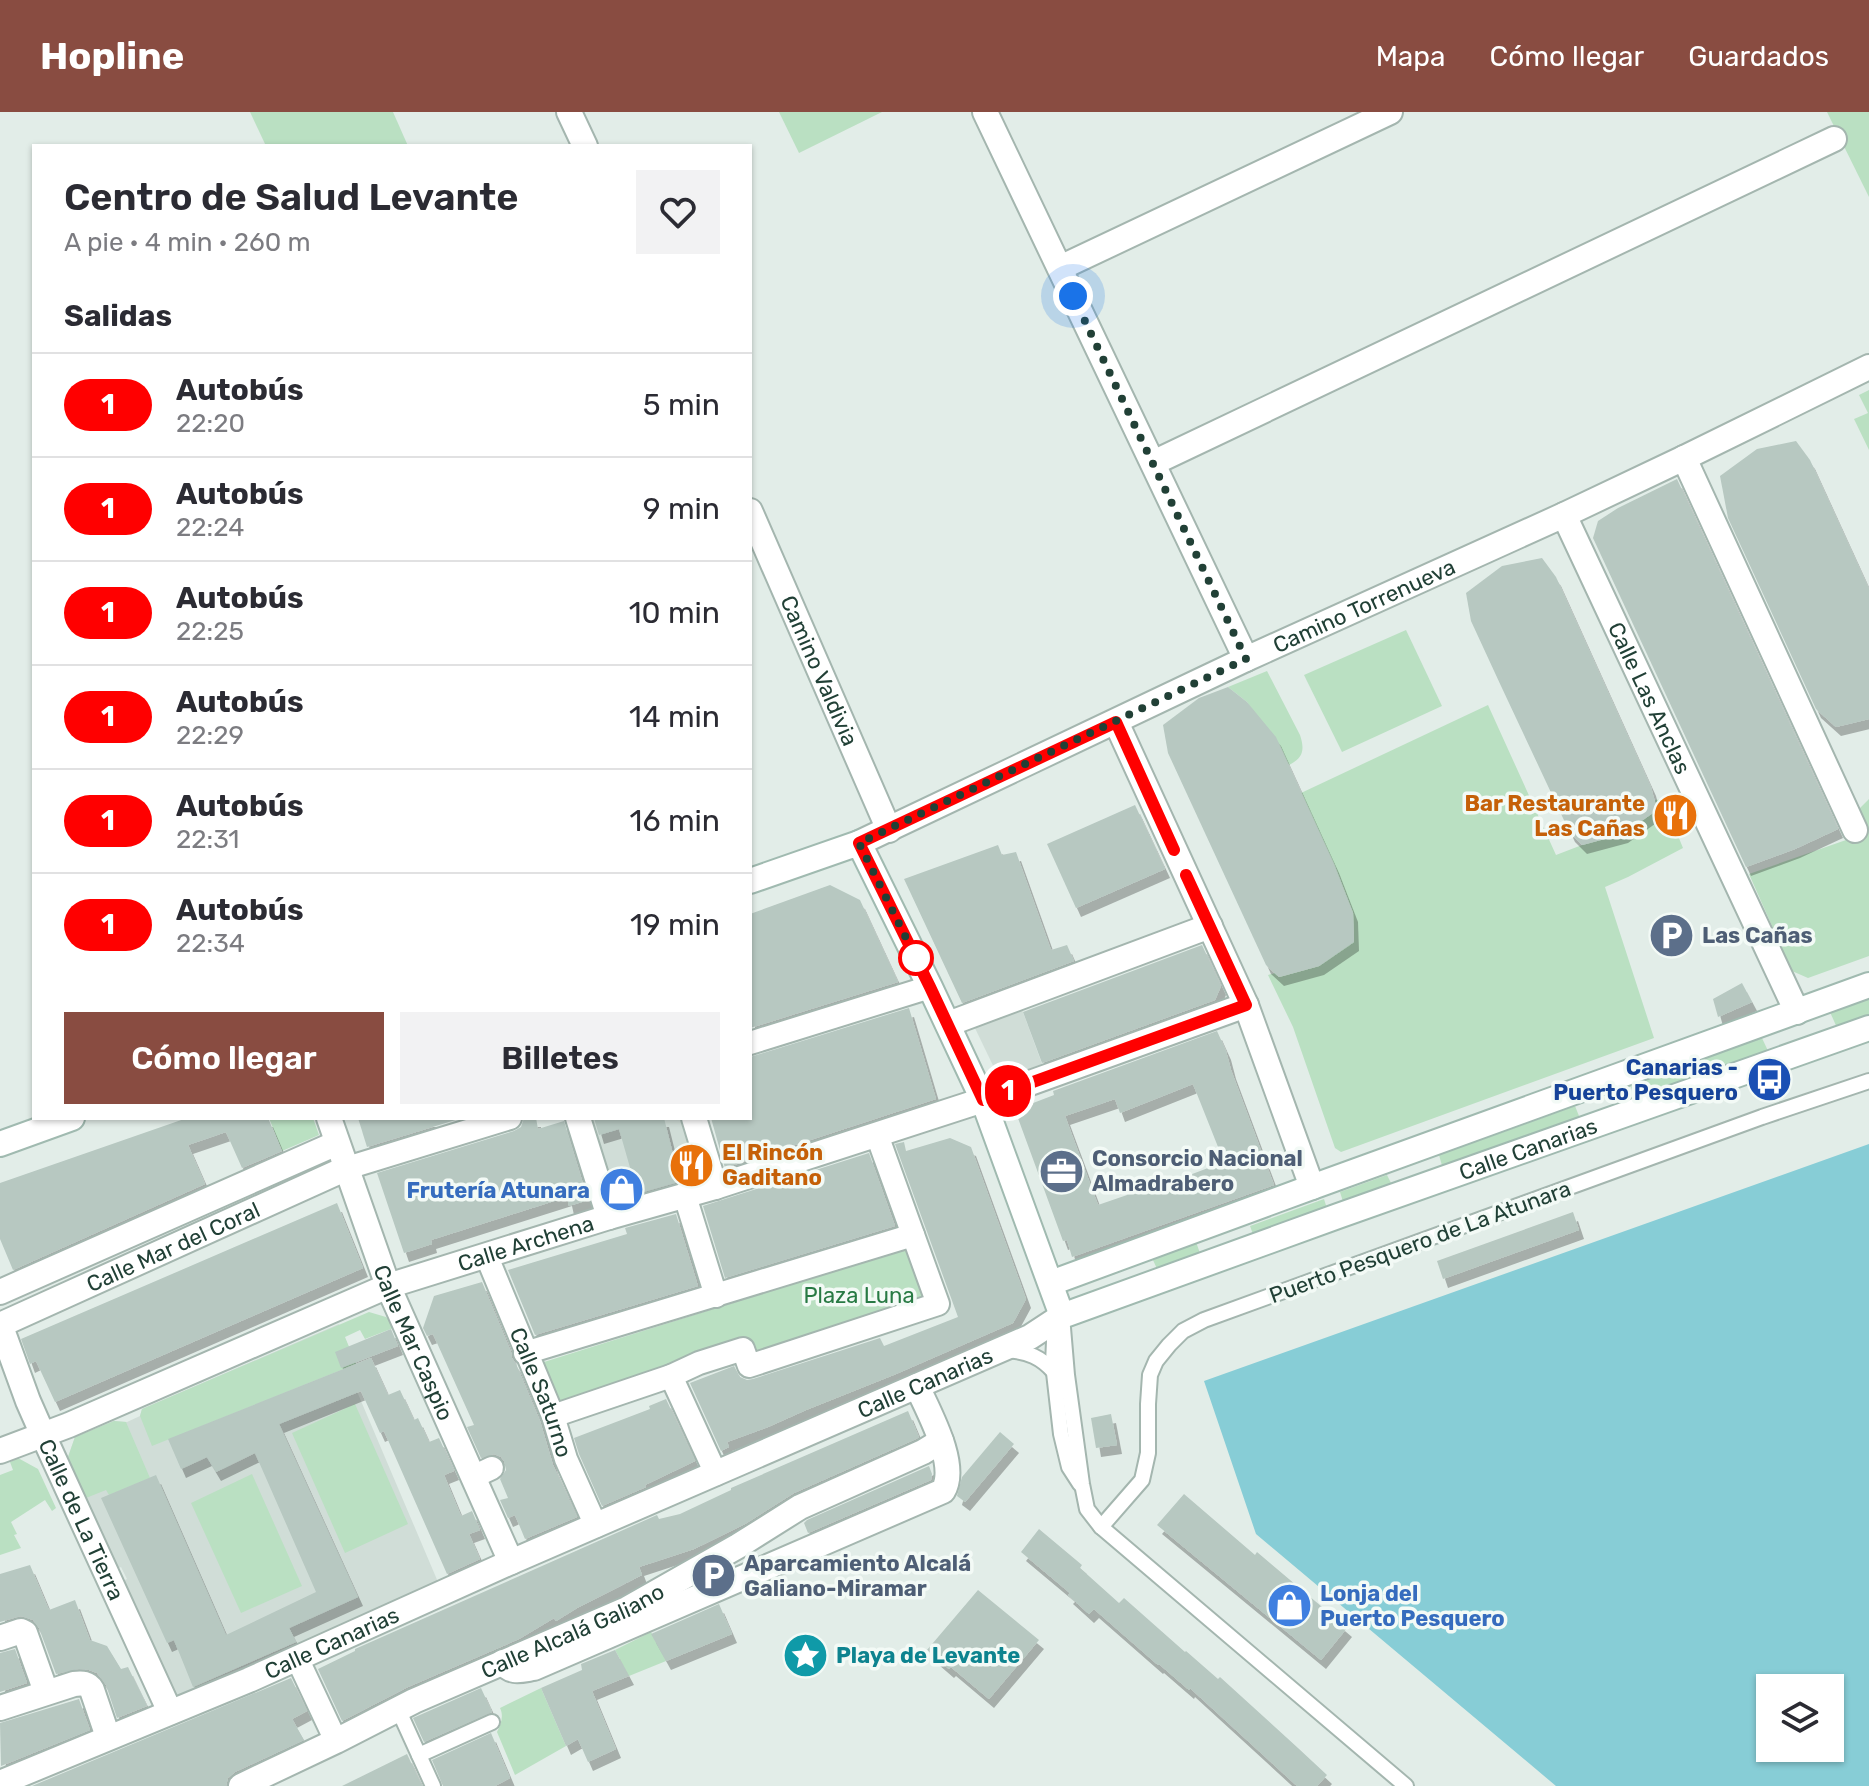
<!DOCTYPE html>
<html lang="es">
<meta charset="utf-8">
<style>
:root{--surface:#fff;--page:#f2f2f3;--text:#2b2b33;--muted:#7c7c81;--line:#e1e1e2;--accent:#894c41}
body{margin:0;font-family:Rubik,sans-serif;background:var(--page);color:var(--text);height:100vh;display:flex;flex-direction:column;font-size:30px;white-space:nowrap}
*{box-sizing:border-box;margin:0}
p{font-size:26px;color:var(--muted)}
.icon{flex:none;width:44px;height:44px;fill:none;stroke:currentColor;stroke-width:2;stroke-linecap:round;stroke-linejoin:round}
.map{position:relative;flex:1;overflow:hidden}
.panel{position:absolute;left:32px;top:32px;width:720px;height:976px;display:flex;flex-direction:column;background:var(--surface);border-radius:0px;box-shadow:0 2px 6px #0004}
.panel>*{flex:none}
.badge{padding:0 16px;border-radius:26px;font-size:28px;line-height:52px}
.fabs{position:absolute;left:1756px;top:1562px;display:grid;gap:16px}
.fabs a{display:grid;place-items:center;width:88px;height:88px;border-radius:0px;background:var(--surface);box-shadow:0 2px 6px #0004;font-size:40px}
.you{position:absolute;width:40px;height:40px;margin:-20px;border:6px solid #fff;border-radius:50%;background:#1a73e8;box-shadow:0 0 0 12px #1a73e833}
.map>.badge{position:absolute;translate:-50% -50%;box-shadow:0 0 0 4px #fff}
h2{padding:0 32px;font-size:30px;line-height:72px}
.round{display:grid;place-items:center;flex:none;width:84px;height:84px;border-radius:0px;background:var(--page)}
.headline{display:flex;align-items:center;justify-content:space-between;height:136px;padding:0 32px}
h1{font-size:38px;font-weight:600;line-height:60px}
.action{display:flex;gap:16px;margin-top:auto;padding:16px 32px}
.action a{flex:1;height:92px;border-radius:0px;background:var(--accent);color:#fff;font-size:32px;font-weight:600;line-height:92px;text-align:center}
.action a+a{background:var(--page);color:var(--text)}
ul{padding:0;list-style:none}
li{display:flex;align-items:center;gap:24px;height:104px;padding:0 32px;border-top:2px solid var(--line)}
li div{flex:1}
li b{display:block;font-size:30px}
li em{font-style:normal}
li .badge{min-width:88px;font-weight:700;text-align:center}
header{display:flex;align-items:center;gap:48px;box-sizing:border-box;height:112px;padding:0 40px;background:var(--accent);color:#fff}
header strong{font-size:38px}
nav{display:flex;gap:44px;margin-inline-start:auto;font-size:28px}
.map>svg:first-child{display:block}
.built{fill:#d0ddd7}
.green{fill:#bae0c2}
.water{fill:#87cdd6;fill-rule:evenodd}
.building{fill:#b7c8c1;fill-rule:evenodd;filter:url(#shadow)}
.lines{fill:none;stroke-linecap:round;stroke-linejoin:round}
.service-casing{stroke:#a4b6af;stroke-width:18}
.pedestrian-casing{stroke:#a4b6af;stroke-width:26}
.minor-casing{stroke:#a4b6af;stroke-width:28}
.tertiary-casing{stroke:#a4b6af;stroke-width:28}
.secondary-casing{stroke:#a0bab0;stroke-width:28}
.service{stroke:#fff;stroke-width:14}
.pedestrian{stroke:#fff;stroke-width:22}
.minor{stroke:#fff;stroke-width:24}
.tertiary{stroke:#fff;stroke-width:24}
.secondary{stroke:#fff;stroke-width:24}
.line-casing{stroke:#fff;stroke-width:18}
.line{stroke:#f00;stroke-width:12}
.walk{stroke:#214036;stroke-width:8;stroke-dasharray:0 14.4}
.stop-dot{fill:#fff;stroke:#f00;stroke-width:4}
.labels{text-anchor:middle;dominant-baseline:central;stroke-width:7;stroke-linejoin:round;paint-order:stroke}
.street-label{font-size:22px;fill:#214036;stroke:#f3faf6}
.food-label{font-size:22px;font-weight:bold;fill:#c56008;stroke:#f3faf6;text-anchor:end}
.service-label{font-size:22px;font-weight:bold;fill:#4e5e75;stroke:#f3faf6;text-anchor:start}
.transit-label{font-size:22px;font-weight:bold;fill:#164399;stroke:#f3faf6;text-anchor:end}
.shop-label{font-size:22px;font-weight:bold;fill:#366cbe;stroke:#f3faf6;text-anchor:end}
.park-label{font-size:22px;fill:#287a44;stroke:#f3faf6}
.culture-label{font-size:22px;font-weight:bold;fill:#0d838f;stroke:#f3faf6;text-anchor:start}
</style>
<header>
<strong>Hopline</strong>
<nav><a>Mapa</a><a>Cómo llegar</a><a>Guardados</a></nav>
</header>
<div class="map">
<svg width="1869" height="1674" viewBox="0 0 1869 1674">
<defs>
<filter id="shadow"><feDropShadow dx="5" dy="9" stdDeviation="0" flood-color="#0004"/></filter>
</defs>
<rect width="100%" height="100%" fill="#e2ede8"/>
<g class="built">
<polygon points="1021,895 1042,952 1000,968 973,912"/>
<polygon points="578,1006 694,1006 715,1075 609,1105"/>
<polygon points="339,1212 356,1252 347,1256 438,1470 177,1585 173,1583 123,1469 127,1467 121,1455 117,1457 68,1345 75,1325 114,1309 127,1310 140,1304 142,1297"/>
</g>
<g class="green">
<polygon points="250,0 393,0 408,34 266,34"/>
<polygon points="779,0 882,0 799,41"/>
<polygon points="1827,0 1869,0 1869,85"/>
<polygon points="1869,278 1869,338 1854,307 1868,301 1859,283"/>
<polygon points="1406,518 1442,594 1342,640 1304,563"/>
<path d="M 1267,559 L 1300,623 C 1305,638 1303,646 1289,653 L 1247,590 L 1228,575 Z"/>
<polygon points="1488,593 1556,743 1582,733 1623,722 1657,698 1655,688 1663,687 1683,736 1628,765 1605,775 1654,926 1341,1040 1335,1036 1293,915 1268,863 1275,861 1279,865 1319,854 1354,829 1353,801 1301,681"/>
<polygon points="1869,687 1869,844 1808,866 1792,859 1749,762 1869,720 1859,697"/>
<polygon points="1869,885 1869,906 1838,918 1830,900"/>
<polygon points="1761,924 1769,941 1636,989 1629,970"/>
<polygon points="1575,994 1581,1009 1443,1057 1439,1043"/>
<polygon points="269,1006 313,1006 319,1023 282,1039"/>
<polygon points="1387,1063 1393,1075 1344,1093 1340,1080"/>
<polygon points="1324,1087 1328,1100 1254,1125 1250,1114"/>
<polygon points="1196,1130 1201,1144 1158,1159 1153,1148"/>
<polygon points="911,1135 930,1192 753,1247 747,1230 560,1294 544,1250"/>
<polygon points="369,1200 386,1205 396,1215 365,1227 360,1218 345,1225 356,1252 152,1334 140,1304 142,1297"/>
<polygon points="355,1292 408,1412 345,1441 292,1321"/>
<polygon points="114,1309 126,1310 150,1366 109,1383 106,1378 86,1386 68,1345 75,1325"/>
<polygon points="18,1346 38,1357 56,1396 52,1399 45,1388 11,1410 17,1422 14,1423 21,1436 0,1443 0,1363 13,1358 10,1350"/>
<polygon points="252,1362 302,1474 241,1501 191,1391"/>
<polygon points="651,1520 666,1549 629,1564 615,1538"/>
<path d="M 541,1576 L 566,1634 L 515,1663 L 497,1620 C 501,1612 504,1604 500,1596 Z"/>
</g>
<path class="water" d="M 1869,1032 L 1869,1674 L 1556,1674 L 1256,1422 L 1204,1269 ZM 1770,1576 L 1830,1576 L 1830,1636 L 1770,1636 Z"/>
<g class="building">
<polygon points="1796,329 1810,348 1869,477 1869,607 1836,615 1816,597 1728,406 1720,364 1757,337"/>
<polygon points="1677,367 1838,717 1795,737 1746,755 1593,426 1598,409 1618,396"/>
<polygon points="1542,446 1556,465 1651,675 1657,698 1623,722 1582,733 1570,721 1501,574 1471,509 1466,481 1502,454"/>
<polygon points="1228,575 1247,590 1276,625 1334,752 1353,801 1354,830 1319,854 1279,865 1266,853 1168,641 1163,613 1199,586"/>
<polygon points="1135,693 1165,757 1076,796 1047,732"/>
<polygon points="998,733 1002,743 1016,740 1051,838 1067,833 1074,849 962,891 904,767"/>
<polygon points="830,773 860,788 898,870 750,916 750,802"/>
<polygon points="1202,833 1221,874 1215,888 1042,951 1023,900"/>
<polygon points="1742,871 1752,890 1718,905 1713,887"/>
<polygon points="909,896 936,987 725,1056 711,1006 750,1006 750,945"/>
<path d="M 1217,919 L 1226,939 L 1231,958 L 1274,1073 L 1072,1145 L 1067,1128 L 1063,1129 L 1015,998 L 1054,983 L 1053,979 ZM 1193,972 L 1224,1050 L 1163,1073 L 1162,1071 L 1098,1093 L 1065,1004 L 1115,987 L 1120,1001 Z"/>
<polygon points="187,1006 268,1006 282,1039 242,1056 226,1020 188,1033 205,1072 13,1158 0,1127 0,1071"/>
<polygon points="358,1006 462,1006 367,1035"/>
<polygon points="524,1006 536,1006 538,1017 564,1009 588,1088 569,1094 567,1085 431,1128 432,1132 404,1141 377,1061 514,1019 521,1015"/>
<polygon points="594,1006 664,1006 674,1046 689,1042 696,1065 619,1087 612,1065 631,1059 619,1017 599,1023"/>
<polygon points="950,1026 971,1035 1026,1187 1013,1211 896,1262 806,1298 768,1315 727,1330 729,1335 721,1339 690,1271 734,1254 740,1265 747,1268 753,1267 880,1226 884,1234 958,1205 895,1032 904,1030 906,1039"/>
<polygon points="869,1041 895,1114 725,1166 703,1094"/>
<polygon points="337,1091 363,1156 55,1290 36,1249 30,1252 21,1227"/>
<polygon points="1573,1100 1579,1118 1443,1167 1437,1149"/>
<polygon points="676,1102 698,1174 535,1223 508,1158 627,1122 625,1116"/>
<polygon points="482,1170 511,1240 512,1246 516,1252 540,1309 553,1353 577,1405 525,1427 515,1403 508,1406 500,1388 508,1386 500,1367 506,1358 504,1349 501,1345 494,1342 481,1346 467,1315 474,1313 433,1222 427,1224 423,1216 434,1184"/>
<polygon points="391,1217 398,1234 341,1256 335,1240"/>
<polygon points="371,1246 388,1283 400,1278 414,1308 418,1306 429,1330 439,1326 454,1359 444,1363 461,1404 472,1399 480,1418 469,1422 480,1447 447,1462 384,1319 380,1321 361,1279 279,1312 358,1485 289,1516 296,1530 193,1575 174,1528 167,1531 101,1386 156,1363 226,1523 316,1480 255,1341 216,1360 207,1345 181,1357 168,1327"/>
<polygon points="666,1287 695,1349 645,1373 646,1375 602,1394 579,1342 574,1326 650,1297 649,1294"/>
<polygon points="908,1299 919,1325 916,1327 794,1381 745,1412 694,1437 639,1455 642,1463 577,1496 556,1509 554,1506 519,1527 408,1575 342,1609 318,1557 355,1539 355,1537 657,1403 659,1407 680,1402 731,1378 731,1376"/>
<polygon points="1111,1302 1117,1333 1096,1336 1091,1306"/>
<polygon points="1000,1320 1014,1332 965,1390 957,1384 962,1365"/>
<polygon points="929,1354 932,1362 931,1368 808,1421 804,1411 807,1408"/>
<polygon points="1184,1382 1255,1443 1257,1440 1347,1516 1321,1548 1157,1413"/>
<polygon points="1039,1417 1082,1453 1080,1456 1119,1491 1124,1486 1185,1540 1186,1539 1218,1567 1220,1565 1298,1636 1327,1663 1317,1674 1297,1674 1190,1576 1189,1578 1159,1552 1158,1553 1094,1497 1089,1502 1068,1483 1070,1481 1021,1440"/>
<polygon points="30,1453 49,1498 75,1488 90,1528 107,1534 121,1557 128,1555 147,1594 117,1606 106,1573 97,1561 89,1558 79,1557 56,1562 39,1516 33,1508 21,1504 0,1510 0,1462"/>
<polygon points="978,1478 1039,1528 989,1587 951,1555 949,1557 927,1538"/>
<polygon points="719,1492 732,1522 666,1549 651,1522"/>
<polygon points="15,1537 27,1571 0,1580 0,1541"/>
<polygon points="615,1538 629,1564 592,1579 616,1637 588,1650 578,1627 566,1634 541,1576 582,1558 581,1552"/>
<polygon points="291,1566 307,1599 292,1607 304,1628 235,1660 228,1666 226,1674 32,1674"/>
<polygon points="481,1576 492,1600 424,1630 413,1606"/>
<polygon points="79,1587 90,1618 1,1654 0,1611"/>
<polygon points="491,1621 510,1666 495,1674 443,1674 432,1648"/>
<polygon points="407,1642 422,1674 342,1674"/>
</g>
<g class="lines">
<defs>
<g id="service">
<polyline points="1062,1204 1067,1263 1082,1372 1087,1397 1101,1415 1406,1674"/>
<polyline points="1060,1211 1054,1229 1053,1252 1061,1322 1069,1355 1080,1372"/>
<path d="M 1008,1238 C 1028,1240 1041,1245 1054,1260"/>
<polyline points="1101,1415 1142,1368 1148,1341 1148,1292 1150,1263 1156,1249 1169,1233 1183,1219 1204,1208 1762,1005 1869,969"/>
<polyline points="398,1597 433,1674"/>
<polyline points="419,1643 492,1610"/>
</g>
<g id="pedestrian">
<polyline points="750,931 930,875"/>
<polyline points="347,1056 510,1006"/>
<polyline points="685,1084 716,1184"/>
<path id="s1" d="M 487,1145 L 553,1304 L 566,1347 L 596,1414"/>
<polyline points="525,1241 913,1123"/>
<polyline points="671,1264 716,1362"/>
<polyline points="553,1304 671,1264 699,1251 743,1237 749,1254 938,1192 877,1023"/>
<polyline points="473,1365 492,1356"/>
<polyline points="297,1546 336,1629"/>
</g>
<g id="minor">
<polyline points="569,0 585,34"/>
<polyline points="985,0 1246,547"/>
<polyline points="1060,156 1390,0"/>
<polyline points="1684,346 1855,718"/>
<polyline points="1153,351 1834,27"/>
<path id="s2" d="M 750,399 L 889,718"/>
<path id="s3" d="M 1564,403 L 1797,900"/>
<polyline points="1116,610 1246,893 1312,1075"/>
<polyline points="948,912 1210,814"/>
<path id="s4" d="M 329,1006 L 388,1174 L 511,1450"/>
<polyline points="578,1006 609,1105"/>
<polyline points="694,1006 715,1075"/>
<polyline points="0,1180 337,1031"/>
<path id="s5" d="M 0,1212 L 28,1289 L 43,1323 L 170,1600"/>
<path id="s6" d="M 0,1213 L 347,1056"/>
<path id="s7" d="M 0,1339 L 69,1313 L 388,1174 L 609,1105 L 715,1075 L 983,988 L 1246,893"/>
<polyline points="0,1526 21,1519 25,1521 46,1580"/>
<path d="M 503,1550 C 511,1562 521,1558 534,1556 L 943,1379 C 959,1353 928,1299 917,1274"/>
<path d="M 0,1596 L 74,1572 C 82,1571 88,1571 92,1578 L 108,1625"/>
<path id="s8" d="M 0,1671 L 249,1568 L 511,1450 L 1030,1225 L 1062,1204"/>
<path id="s9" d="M 241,1674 L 336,1629 L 414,1589 L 627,1497 L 738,1434 L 800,1395 L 923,1340 L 941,1329"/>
</g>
<g id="tertiary">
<path id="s10" d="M 859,731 L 1246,547 L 1564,403 L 1684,346 L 1869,255"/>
</g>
<g id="secondary">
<path id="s11" d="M 750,769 L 859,731 L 930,875 L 983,988 L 1062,1204 L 1338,1104 L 1869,916"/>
<polyline points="0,1032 72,1006"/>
<polyline points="1051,1171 1312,1075 1869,873"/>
</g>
</defs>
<use href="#service" class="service-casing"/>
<use href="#pedestrian" class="pedestrian-casing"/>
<use href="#minor" class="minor-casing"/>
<use href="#tertiary" class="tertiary-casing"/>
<use href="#secondary" class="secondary-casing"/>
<use href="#service" class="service"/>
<use href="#pedestrian" class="pedestrian"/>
<use href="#minor" class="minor"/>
<use href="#tertiary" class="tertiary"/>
<use href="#secondary" class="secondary"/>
</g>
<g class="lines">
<defs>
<polyline id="line" points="1174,738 1116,610 859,731 930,875 983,988 1246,893 1186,763"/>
</defs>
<use href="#line" class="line-casing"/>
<use href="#line" class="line"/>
<polyline class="walk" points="916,846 917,848 859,731 1246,547 1073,184"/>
</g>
<defs>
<symbol id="restaurant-disc" viewBox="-11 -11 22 22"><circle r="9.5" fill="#e8710a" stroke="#f3faf6"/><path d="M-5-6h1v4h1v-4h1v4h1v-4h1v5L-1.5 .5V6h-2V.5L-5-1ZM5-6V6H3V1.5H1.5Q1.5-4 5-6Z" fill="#fff"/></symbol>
<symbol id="parking-disc" viewBox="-11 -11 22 22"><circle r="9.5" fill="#5c6f8a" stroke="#f3faf6"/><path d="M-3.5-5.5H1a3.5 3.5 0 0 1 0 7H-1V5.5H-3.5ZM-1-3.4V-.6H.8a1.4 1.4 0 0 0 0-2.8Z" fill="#fff"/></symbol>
<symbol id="bus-disc" viewBox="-11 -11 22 22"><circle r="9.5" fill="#1a4fb4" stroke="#f3faf6"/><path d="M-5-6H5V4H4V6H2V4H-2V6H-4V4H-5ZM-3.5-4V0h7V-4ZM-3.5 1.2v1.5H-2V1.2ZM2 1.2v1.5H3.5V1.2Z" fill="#fff"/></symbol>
<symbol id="office-disc" viewBox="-11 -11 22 22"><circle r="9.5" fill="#5c6f8a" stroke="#f3faf6"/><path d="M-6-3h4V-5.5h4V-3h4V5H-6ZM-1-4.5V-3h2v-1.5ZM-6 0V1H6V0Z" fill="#fff"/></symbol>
<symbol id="shop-disc" viewBox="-11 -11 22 22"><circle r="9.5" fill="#3f7fe0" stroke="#f3faf6"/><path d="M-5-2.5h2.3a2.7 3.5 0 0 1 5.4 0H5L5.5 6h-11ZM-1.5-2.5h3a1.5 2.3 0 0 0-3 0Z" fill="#fff"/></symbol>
<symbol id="sight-disc" viewBox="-11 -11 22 22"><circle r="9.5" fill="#0f9aa8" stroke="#f3faf6"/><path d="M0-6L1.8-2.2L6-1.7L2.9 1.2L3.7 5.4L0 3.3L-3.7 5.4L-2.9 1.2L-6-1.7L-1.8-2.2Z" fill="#fff"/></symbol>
</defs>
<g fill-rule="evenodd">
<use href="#restaurant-disc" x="1650" y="678" width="51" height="51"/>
<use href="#parking-disc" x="1646" y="798" width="51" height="51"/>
<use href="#bus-disc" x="1744" y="942" width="51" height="51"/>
<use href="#restaurant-disc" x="666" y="1028" width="51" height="51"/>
<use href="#office-disc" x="1036" y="1034" width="51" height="51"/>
<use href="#shop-disc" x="596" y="1052" width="51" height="51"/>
<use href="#parking-disc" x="688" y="1438" width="51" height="51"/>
<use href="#shop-disc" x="1264" y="1468" width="51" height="51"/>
<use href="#sight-disc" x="780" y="1518" width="51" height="51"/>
</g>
<circle class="stop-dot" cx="916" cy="846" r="16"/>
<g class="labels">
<g class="street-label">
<text stroke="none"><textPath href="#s10" startOffset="558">Camino Torrenueva</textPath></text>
<text stroke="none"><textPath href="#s2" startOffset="174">Camino Valdivia</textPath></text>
<text stroke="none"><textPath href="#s3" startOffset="202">Calle Las Anclas</textPath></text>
<text stroke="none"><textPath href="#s11" startOffset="1126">Calle Canarias</textPath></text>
<text transform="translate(1420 1130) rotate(-20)">Puerto Pesquero de La Atunara</text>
<text stroke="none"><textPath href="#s7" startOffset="566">Calle Archena</textPath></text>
<text stroke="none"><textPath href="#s6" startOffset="190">Calle Mar del Coral</textPath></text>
<text stroke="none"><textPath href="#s4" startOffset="240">Calle Mar Caspio</textPath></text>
<text stroke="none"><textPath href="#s8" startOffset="1008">Calle Canarias</textPath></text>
<text stroke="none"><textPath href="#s1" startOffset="146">Calle Saturno</textPath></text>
<text stroke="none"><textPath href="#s5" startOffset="212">Calle de La Tierra</textPath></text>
<text stroke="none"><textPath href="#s9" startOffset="366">Calle Alcalá Galiano</textPath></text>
<text stroke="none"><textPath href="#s8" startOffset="360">Calle Canarias</textPath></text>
</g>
<g class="food-label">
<text x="1645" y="691">Bar Restaurante<tspan x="1645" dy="25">Las Cañas</tspan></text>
<text x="722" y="1040" text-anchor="start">El Rincón<tspan x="722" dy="25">Gaditano</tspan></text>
</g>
<g class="service-label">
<text x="1702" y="823">Las Cañas</text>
<text x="1092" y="1046">Consorcio Nacional<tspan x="1092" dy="25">Almadrabero</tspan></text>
<text x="744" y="1451">Aparcamiento Alcalá<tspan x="744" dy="25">Galiano-Miramar</tspan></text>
</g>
<g class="transit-label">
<text x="1738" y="955">Canarias -<tspan x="1738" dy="25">Puerto Pesquero</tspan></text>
</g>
<g class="shop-label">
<text x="590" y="1078">Frutería Atunara</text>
<text x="1320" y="1481" text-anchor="start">Lonja del<tspan x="1320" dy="25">Puerto Pesquero</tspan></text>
</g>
<g class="park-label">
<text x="859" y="1183">Plaza Luna</text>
</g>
<g class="culture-label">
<text x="836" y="1543">Playa de Levante</text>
</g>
</g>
</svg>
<div class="fabs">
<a><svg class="icon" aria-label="layers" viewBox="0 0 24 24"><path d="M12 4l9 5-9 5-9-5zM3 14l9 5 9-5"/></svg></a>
</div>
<div class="you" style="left:1073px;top:184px"></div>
<b class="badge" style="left:1008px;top:979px;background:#f00;color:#fff">1</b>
<section class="panel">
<div class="headline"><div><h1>Centro de Salud Levante</h1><p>A pie · 4 min · 260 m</p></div><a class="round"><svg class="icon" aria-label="heart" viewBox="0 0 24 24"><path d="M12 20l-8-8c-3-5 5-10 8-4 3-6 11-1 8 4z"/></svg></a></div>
<h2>Salidas</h2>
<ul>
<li><span class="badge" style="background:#f00;color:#fff">1</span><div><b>Autobús</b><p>22:20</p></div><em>5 min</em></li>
<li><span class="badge" style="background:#f00;color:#fff">1</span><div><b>Autobús</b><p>22:24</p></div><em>9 min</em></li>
<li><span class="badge" style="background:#f00;color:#fff">1</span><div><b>Autobús</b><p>22:25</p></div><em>10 min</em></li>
<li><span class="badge" style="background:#f00;color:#fff">1</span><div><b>Autobús</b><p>22:29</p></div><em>14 min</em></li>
<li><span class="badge" style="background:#f00;color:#fff">1</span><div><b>Autobús</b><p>22:31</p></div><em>16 min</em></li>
<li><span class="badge" style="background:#f00;color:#fff">1</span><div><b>Autobús</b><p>22:34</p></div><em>19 min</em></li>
</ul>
<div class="action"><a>Cómo llegar</a><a>Billetes</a></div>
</section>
</div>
